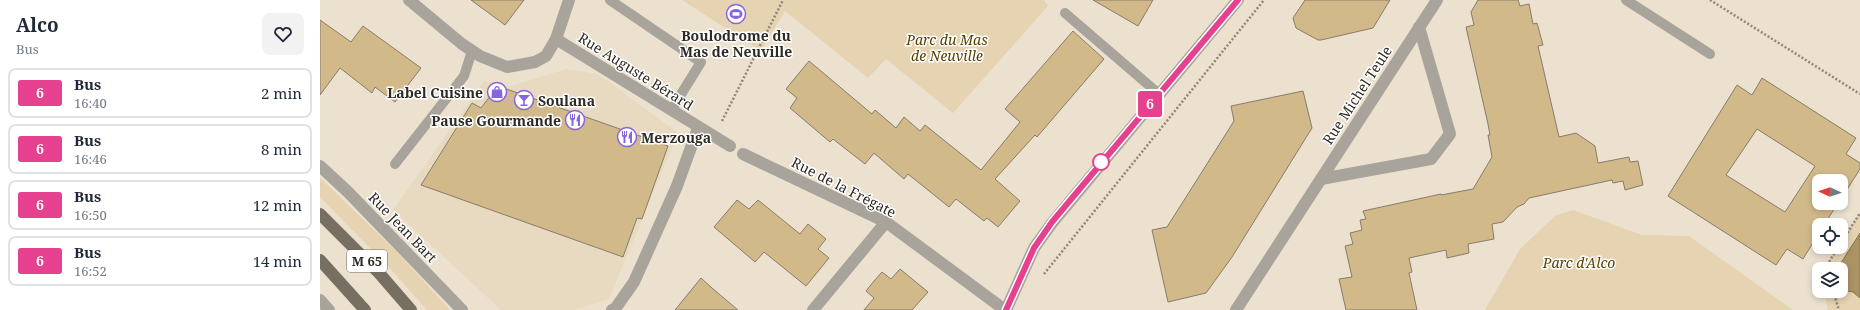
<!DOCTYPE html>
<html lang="fr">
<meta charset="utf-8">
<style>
:root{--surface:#fff;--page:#f2f2f3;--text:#1f2937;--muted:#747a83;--line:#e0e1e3}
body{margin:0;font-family:"Noto Serif",serif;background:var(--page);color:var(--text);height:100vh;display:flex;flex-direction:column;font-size:15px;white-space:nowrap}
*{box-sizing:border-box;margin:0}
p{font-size:13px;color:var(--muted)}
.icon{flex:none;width:22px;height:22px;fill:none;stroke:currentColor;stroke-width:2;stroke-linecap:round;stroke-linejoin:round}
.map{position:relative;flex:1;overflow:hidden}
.panel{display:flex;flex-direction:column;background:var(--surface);width:320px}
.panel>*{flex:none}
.badge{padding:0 8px;border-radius:3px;font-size:14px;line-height:26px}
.needle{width:26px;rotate:273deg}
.buttons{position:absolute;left:1492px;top:174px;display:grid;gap:8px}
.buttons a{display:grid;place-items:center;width:36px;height:36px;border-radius:8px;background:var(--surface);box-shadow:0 2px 6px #0003;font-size:20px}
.map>.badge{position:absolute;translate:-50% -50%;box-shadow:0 0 0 2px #fff}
.round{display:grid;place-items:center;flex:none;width:42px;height:42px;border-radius:8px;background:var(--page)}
.overview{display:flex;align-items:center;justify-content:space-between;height:68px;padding:0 16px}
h1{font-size:19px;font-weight:700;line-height:30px}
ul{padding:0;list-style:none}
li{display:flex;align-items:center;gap:12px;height:50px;margin:0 8px 6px;padding:0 8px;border:2px solid var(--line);border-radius:8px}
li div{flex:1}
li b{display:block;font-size:15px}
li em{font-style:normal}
li .badge{min-width:44px;font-weight:700;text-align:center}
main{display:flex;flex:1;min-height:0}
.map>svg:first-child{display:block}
.built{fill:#e8dac0}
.green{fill:#e5d3b1}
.water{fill:#ac9365;stroke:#867451}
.building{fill:#d2b989;stroke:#867d6c;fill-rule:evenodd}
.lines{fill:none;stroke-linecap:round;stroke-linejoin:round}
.path{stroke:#8e8679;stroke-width:2.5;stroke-dasharray:2 2;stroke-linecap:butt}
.service{stroke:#a8a49c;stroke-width:10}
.minor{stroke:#a8a49c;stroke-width:12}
.tertiary{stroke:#a8a49c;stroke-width:12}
.primary{stroke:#776f61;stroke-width:12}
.line-casing{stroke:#fff;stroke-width:9}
.line{stroke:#e6418e;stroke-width:6}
.stop-dot{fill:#fff;stroke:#e6418e;stroke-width:2}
.labels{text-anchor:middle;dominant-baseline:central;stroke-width:3;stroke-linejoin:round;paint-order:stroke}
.shield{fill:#fff;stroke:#6d6a65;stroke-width:1}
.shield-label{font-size:13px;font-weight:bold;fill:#2e2a23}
.poi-label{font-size:14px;font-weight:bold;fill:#2e2a23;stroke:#fff;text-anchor:end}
.park-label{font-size:14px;font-style:italic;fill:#594001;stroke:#fff}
.street-label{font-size:14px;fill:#2e2a23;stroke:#fff}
</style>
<main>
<section class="panel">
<div class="overview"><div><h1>Alco</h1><p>Bus</p></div><a class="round"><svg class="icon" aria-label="heart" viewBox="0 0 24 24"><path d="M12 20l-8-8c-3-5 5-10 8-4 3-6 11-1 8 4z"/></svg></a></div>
<ul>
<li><span class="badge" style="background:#e6418e;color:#fff">6</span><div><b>Bus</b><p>16:40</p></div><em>2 min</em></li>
<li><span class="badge" style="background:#e6418e;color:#fff">6</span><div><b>Bus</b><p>16:46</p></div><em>8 min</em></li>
<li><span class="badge" style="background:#e6418e;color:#fff">6</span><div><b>Bus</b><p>16:50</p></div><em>12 min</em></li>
<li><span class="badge" style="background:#e6418e;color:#fff">6</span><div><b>Bus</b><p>16:52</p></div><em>14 min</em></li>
</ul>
</section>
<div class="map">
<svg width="1540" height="310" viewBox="0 0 1540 310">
<rect width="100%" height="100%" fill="#ece1cf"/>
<polygon class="built" points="246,69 278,74 358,133 289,299 254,310 181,310 73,210 164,81 191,86"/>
<g class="green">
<polygon points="362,0 724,0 728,6 633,113 566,59 548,78 465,11 441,51"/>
<polygon points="0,178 77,252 130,310 107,310 68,266 0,197"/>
<polygon points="1253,210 1322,235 1369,236 1473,310 1165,310 1200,249 1235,216"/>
<polygon points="1540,213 1540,310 1508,310 1504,291 1521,291 1521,269 1504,269 1518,247 1521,247 1521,243"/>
</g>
<polygon class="water" points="1540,233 1540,298 1533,292 1527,291 1524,280 1521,278 1521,269 1517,269"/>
<g class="building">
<polygon points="151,0 204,0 185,25"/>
<polygon points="773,0 833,0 818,26"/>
<polygon points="985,0 1070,0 1053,28 1001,40 998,40 976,28 973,18"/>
<polygon points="1158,0 1198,0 1200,6 1209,4 1213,24 1217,23 1223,45 1218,46 1239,137 1256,133 1275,146 1278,163 1309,157 1310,162 1318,161 1323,185 1305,190 1303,181 1293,183 1292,180 1209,198 1204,204 1197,207 1183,222 1172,224 1174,239 1148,244 1149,253 1127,258 1126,250 1089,258 1092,272 1089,273 1097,310 1026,310 1019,279 1032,277 1025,246 1033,244 1030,233 1042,230 1040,220 1046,219 1043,211 1121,194 1121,195 1153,189 1172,157 1168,135 1170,135 1168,124 1146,27 1154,25 1151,12"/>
<polygon points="0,20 31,42 43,26 101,68 75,102 55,87 52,93 20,68 0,95"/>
<polygon points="753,31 784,59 717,137 715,135 675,179 700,201 678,227 667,218 664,221 636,199 629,207 588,174 584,179 554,153 545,164 513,139 510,142 470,108 477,98 466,89 489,61 552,114 555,110 576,128 584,117 600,131 605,125 661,170 700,122 685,109"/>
<path d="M 1442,78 L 1536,138 L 1526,154 L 1540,163 L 1540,169 L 1521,199 L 1521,181 L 1499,181 L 1499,203 L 1518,203 L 1504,225 L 1499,225 L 1499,233 L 1483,259 L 1467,249 L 1456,265 L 1348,196 L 1417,85 L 1432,95 ZM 1437,129 L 1495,166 L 1465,212 L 1406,175 Z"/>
<polygon points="178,86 348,146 322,219 317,218 303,257 101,185 152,103 161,108"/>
<polygon points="983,91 992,128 912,257 886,293 848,302 832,230 847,227 880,175 914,121 911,106"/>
<polygon points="417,200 429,209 438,200 480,234 488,224 506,239 498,249 509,258 486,286 444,252 435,262 394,227"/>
<polygon points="580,269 608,292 592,310 544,310 554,298 546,291 554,281 562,272 571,279"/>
<polygon points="381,278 392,288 418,310 355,310"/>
</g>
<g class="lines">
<g class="path">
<polyline points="1390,0 1540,94"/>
<polyline points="402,121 463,0"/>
<polyline points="1521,243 1540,213"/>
<polyline points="1506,269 1506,267 1518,247"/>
<polyline points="724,274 944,0"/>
<polyline points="1513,291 1519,310"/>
</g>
<g class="service">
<polyline points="290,0 381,62 352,109"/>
<polyline points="1306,0 1390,54"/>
<polyline points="745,13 839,94"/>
<polyline points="75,164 144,76 152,51"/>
</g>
<g class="minor">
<polyline points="89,0 142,44 160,56 187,67 215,62 226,56 236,39 249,0"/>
<polyline points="236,39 410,146"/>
<polyline points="423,154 566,222 685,310"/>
<polyline points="0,166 28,192 142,310"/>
<polyline points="1001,179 1111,159 1130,134 1099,27"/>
<polyline points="0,300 9,310"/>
<polyline points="292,310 295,309 314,282 357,186 378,128"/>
<polyline points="493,310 566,222"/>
<polyline points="916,310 1117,0"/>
</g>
<polyline class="tertiary" points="686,310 714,248 732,223 918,0"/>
<g class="primary">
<polyline points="0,214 59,273 91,310"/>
<polyline points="0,260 45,310"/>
</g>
</g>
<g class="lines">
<defs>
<polyline id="line" points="686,310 714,248 732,222 918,0"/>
</defs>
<use href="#line" class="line-casing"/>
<use href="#line" class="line"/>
</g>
<defs>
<symbol id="stadium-ring" viewBox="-11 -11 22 22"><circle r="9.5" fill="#fff" stroke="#8665e0" stroke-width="1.5"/><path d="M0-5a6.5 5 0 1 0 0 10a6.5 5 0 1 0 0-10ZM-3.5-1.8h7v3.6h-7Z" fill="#8665e0"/></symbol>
<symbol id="shop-ring" viewBox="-11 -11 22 22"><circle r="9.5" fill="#fff" stroke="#8665e0" stroke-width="1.5"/><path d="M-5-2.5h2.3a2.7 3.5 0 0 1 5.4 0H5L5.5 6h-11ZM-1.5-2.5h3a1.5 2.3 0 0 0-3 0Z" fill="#8665e0"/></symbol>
<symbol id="bar-ring" viewBox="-11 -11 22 22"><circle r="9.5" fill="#fff" stroke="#8665e0" stroke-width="1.5"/><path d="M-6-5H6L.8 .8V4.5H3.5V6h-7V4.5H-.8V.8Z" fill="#8665e0"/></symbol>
<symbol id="restaurant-ring" viewBox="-11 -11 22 22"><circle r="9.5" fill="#fff" stroke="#8665e0" stroke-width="1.5"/><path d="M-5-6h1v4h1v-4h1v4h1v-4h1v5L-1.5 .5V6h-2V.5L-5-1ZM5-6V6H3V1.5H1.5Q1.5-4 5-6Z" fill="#8665e0"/></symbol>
</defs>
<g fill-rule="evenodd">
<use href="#stadium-ring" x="405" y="3" width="22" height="22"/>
<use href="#shop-ring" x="166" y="81" width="22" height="22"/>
<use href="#bar-ring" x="193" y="89" width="22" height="22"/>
<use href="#restaurant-ring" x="244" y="109" width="22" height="22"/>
<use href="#restaurant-ring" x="296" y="126" width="22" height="22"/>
</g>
<circle class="stop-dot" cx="781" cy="162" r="8"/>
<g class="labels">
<rect class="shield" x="27" y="250" width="40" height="22" rx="3"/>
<g class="shield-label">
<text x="47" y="261">M 65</text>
</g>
<g class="poi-label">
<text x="416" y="35" text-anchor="middle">Boulodrome du<tspan x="416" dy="16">Mas de Neuville</tspan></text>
<text x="163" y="92">Label Cuisine</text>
<text x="218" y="100" text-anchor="start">Soulana</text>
<text x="241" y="120">Pause Gourmande</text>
<text x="321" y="137" text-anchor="start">Merzouga</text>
</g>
<g class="park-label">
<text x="627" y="39">Parc du Mas<tspan x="627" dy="16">de Neuville</tspan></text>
<text x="1259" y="262">Parc d'Alco</text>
</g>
<g class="street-label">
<text transform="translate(316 71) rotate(32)">Rue Auguste Bérard</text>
<text transform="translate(1037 95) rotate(-57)">Rue Michel Teule</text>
<text transform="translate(524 187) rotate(27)">Rue de la Frégate</text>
<text transform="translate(83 227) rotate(46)">Rue Jean Bart</text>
</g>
</g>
</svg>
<div class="buttons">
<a><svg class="needle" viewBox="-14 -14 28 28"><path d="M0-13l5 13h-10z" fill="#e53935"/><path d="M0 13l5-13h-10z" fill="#747a83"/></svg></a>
<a><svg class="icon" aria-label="locate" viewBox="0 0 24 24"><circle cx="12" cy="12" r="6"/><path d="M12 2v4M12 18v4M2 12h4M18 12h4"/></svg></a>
<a><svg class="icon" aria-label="layers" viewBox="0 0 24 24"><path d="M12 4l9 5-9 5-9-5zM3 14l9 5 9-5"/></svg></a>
</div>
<b class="badge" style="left:830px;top:104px;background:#e6418e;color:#fff">6</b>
</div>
</main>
